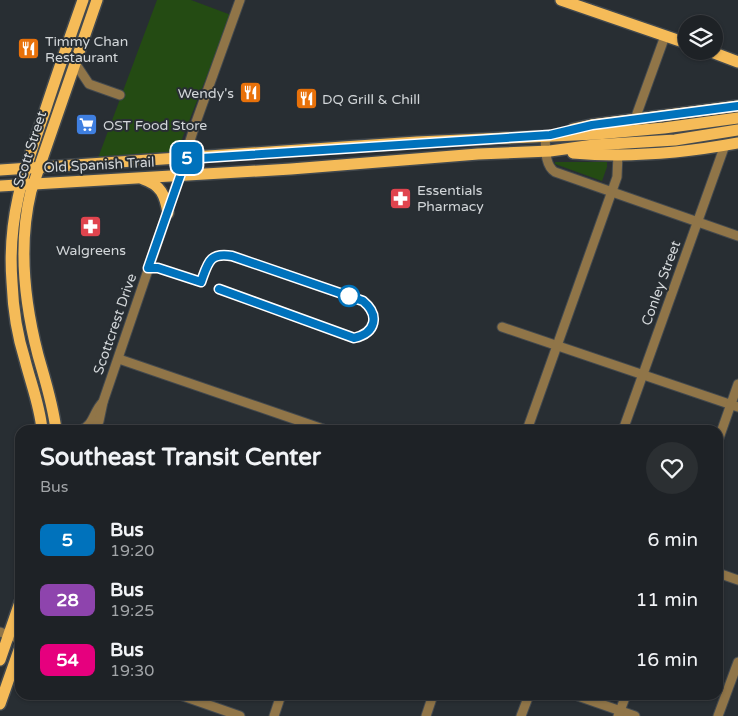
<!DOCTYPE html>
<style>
:root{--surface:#1e2226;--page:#2b2f32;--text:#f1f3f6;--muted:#a1a4a7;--line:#3c3f43}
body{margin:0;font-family:"Varela Round",sans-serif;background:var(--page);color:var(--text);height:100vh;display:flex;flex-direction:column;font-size:19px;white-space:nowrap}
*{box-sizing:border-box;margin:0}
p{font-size:16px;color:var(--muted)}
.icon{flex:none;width:28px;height:28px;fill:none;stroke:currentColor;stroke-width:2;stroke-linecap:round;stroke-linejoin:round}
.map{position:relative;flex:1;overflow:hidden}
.panel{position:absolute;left:15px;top:425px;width:708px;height:275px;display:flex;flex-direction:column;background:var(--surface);border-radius:15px;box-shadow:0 1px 4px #0004,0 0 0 1px var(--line)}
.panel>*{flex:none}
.badge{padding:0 10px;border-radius:8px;font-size:18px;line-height:32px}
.fabs{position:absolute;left:678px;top:15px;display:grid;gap:10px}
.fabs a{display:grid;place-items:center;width:45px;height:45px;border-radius:50%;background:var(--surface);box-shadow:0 1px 4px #0004,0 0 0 1px var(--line);font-size:25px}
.map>.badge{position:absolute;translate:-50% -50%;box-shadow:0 0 0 2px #fff}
.round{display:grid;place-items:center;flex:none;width:52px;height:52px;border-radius:26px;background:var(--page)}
.head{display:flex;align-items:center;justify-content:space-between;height:85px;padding:0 25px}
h1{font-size:24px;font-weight:700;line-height:38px}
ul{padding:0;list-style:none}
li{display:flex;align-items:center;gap:15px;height:60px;padding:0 25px}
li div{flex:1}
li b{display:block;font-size:19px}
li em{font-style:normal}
li .badge{min-width:55px;font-weight:700;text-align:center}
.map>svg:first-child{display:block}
.green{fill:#244b13}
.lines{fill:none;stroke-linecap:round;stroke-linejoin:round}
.minor-casing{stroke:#43494e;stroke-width:11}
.major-casing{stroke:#43494e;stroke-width:14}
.minor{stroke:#907548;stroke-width:9}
.major{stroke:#f5bb58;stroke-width:11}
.line-casing{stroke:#fff;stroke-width:11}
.line{stroke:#0072bc;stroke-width:8}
.stop-dot{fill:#fff;stroke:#0072bc;stroke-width:2.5}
.labels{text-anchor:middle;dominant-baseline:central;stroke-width:4;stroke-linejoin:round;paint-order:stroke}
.poi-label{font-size:14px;fill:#d2d6d9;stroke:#282e33;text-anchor:start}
.street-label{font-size:14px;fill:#d2d6d9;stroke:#282e33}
</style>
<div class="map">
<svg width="738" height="716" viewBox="0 0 738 716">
<rect width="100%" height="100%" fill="#282e33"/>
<g class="green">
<polygon points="157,0 191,0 231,15 178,149 175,152 169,153 98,158"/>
<polygon points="555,162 607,162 607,167 602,181 555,164"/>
</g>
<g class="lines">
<defs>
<g id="minor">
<polyline points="75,63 89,84 120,95"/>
<polyline points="635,119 665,36"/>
<path d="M 545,135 C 546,147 544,165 555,172 L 738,236"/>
<polyline points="502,327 738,407"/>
<polyline points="119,359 326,430"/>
<path d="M 81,430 C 94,425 93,412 103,402"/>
<polyline points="94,430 99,421 103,402 162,229 195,125 240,0"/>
<polyline points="527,430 617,177 618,154"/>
<polyline points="623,430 725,145"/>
<polyline points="718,441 738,384"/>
<polyline points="718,573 738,580"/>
<polyline points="0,632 20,639"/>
<polyline points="180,695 240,716"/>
<polyline points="575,695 635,716"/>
<polyline points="274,716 281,695"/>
<polyline points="426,716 433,695"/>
<polyline points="521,716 529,695"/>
<polyline points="618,716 626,695"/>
<polyline points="718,716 738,662"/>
</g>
<g id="major">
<polyline points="561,0 686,43"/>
<polyline points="709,51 738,62"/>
<polyline points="573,129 591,125 738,106"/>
<path d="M 573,153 C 628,158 684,153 738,143"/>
<polyline points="0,170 417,142 597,134 664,128 738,118"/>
<path d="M 143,179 C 161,185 165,195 168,213"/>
<polyline points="0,186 291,169 478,154 550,151 594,145 675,140 738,130"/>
<path d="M 42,430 C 40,406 31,384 25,360 C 17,335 13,307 12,282 C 7,217 24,171 45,111 C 57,74 70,37 83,0"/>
<path d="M 56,430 C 53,404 45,380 38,355 C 24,301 18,245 31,191 L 97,0"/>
<polyline points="0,660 20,602"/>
<polyline points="0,704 20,647"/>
</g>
</defs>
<use href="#minor" class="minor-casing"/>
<use href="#major" class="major-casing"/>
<use href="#minor" class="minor"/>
<use href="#major" class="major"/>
</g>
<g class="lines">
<defs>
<path id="line" d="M 219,289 L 354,338 C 376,333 380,315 363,301 L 232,256 C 209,252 208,263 201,282 L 158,268 L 148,268 L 186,159 L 550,135 L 592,125 L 738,106"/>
</defs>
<use href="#line" class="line-casing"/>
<use href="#line" class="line"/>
</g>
<defs>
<symbol id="restaurant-square" viewBox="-11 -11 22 22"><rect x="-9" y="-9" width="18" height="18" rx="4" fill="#e8710a" stroke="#282e33"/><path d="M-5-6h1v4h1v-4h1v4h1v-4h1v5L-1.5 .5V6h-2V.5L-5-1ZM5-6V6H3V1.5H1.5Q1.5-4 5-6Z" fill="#fff"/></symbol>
<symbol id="supermarket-square" viewBox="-11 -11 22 22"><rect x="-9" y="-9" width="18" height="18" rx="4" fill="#3f7fe0" stroke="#282e33"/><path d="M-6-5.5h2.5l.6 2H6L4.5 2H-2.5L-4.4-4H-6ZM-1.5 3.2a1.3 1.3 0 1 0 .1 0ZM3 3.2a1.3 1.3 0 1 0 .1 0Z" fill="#fff"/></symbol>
<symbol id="pharmacy-square" viewBox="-11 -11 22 22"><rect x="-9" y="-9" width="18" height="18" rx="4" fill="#e0444e" stroke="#282e33"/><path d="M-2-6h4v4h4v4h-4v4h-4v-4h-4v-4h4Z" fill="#fff"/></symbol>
</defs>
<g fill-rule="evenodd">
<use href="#restaurant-square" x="16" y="36" width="25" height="25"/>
<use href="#restaurant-square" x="238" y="80" width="25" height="25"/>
<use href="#restaurant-square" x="294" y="86" width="25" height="25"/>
<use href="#supermarket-square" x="74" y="112" width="25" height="25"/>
<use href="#pharmacy-square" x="388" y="186" width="25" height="25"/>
<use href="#pharmacy-square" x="78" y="214" width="25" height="25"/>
</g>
<circle class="stop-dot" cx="349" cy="296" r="10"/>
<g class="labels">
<g class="poi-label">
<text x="45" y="41">Timmy Chan<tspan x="45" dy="16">Restaurant</tspan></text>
<text x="234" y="93" text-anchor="end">Wendy's</text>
<text x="322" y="99">DQ Grill &amp; Chill</text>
<text x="103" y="125">OST Food Store</text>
<text x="417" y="190">Essentials<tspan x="417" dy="16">Pharmacy</tspan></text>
<text x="91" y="250" text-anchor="middle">Walgreens</text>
</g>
<g class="street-label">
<text transform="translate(30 149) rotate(-72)">Scott Street</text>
<text transform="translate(99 165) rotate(-3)">Old Spanish Trail</text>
<text transform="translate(661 283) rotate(-70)">Conley Street</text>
<text transform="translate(115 324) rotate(-71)">Scottcrest Drive</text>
</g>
</g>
</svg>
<div class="fabs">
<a><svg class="icon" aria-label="layers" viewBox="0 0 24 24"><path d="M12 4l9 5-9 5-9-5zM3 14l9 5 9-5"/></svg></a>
</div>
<b class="badge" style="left:187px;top:158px;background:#0072bc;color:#fff">5</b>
<section class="panel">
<div class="head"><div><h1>Southeast Transit Center</h1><p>Bus</p></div><a class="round"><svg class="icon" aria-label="heart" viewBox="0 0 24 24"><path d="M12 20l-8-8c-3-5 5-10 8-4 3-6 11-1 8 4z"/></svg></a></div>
<ul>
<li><span class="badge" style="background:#0072bc;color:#fff">5</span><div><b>Bus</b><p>19:20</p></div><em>6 min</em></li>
<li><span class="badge" style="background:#8e44ad;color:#fff">28</span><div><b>Bus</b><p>19:25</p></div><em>11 min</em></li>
<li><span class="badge" style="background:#e6007e;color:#fff">54</span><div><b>Bus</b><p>19:30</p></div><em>16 min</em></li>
</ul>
</section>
</div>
